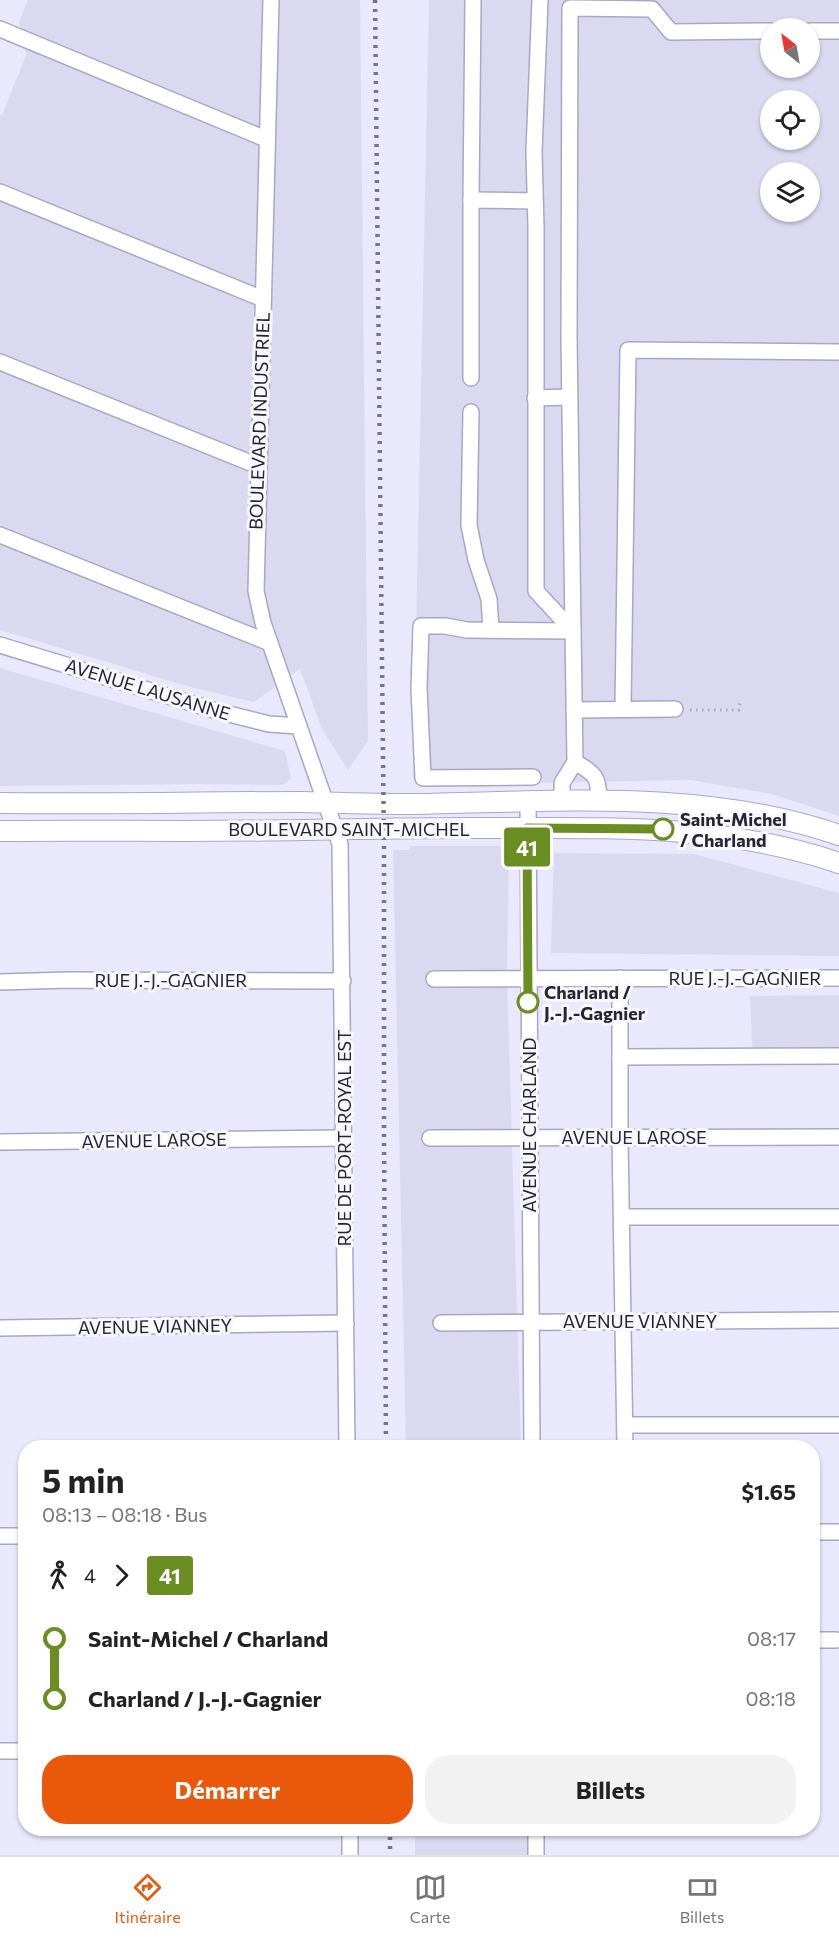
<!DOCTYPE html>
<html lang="fr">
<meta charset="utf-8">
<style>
:root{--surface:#fff;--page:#f2f2f2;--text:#222;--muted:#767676;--line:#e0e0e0;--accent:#ea580c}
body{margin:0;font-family:Commissioner,sans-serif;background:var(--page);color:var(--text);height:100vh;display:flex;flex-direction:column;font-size:22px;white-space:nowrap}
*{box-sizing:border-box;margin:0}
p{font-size:20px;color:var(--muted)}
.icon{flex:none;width:33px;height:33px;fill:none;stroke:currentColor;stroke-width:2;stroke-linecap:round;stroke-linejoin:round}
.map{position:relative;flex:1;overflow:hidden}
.side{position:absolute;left:18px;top:1440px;width:802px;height:396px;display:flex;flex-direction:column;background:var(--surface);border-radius:24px;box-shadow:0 2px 4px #0004}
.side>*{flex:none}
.badge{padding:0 12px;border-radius:4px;font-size:21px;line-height:39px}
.needle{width:39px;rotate:329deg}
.buttons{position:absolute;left:760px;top:18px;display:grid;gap:12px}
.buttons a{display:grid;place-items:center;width:60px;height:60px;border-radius:50%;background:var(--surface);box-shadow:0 2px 4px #0004;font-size:30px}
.map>.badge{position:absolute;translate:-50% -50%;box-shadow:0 0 0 3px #fff}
.legs{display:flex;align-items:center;gap:9px;height:66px;padding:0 24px;font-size:20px}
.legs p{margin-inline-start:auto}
.head{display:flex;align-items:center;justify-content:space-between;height:102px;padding:0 24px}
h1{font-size:33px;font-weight:700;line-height:45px}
.button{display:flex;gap:12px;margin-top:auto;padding:12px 24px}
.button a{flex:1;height:69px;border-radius:24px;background:var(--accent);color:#fff;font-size:24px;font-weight:700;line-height:69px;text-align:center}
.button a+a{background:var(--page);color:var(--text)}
ul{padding:0 24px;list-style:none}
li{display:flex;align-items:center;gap:21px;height:60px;font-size:22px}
li i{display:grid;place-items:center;width:9px;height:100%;margin:0 8px;background:currentColor}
li i::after{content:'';width:15px;height:15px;margin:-8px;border:4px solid;border-radius:50%;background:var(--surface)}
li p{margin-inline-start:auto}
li:first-child i{background:linear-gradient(#0000 50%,currentColor 0)}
li:last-child i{background:linear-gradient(currentColor 50%,#0000 0)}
.tabs{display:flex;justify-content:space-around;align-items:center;height:84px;border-top:2px solid var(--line);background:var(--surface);font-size:16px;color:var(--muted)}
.tabs a{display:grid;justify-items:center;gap:3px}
.tabs .on{color:var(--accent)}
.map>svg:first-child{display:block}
.built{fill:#dbd9f0;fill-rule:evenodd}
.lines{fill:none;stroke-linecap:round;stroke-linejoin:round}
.minor-casing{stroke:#aba6c6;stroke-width:18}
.major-casing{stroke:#aba6c6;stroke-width:22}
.path{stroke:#aaa8ba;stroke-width:3;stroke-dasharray:1.5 4.5;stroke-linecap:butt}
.minor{stroke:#fff;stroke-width:15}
.major{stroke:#fff;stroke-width:20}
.rail{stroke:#777584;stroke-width:4.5;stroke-dasharray:3 6;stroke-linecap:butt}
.line-1-casing{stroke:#fff;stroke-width:14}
.line-1{stroke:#6b8e23;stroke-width:9}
.stop-1-dot{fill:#fff;stroke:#6b8e23;stroke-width:3}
.labels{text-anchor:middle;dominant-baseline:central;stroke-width:6;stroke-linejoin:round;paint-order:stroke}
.street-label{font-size:18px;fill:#272531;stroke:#f8f7fe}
.stop-label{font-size:18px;font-weight:bold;fill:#272531;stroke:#f8f7fe;text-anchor:start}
</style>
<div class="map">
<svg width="839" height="1855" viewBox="0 0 839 1855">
<rect width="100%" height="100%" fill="#eae8fc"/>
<g class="built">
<polygon points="28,0 360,0 368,741 348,770 322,729 300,669 254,702 190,687 0,630 0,114 2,115 26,55 19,22"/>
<path d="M 429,0 L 839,0 L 839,816 L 772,794 L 690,780 L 421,785 L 413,779 ZM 771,28 L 810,28 L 810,68 L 771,68 ZM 771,100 L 810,100 L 810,140 L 771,140 ZM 771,172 L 810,172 L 810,212 L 771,212 Z"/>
<polygon points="0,668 285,751 291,779 283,785 202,784 0,786"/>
<polygon points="410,846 500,846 509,851 507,976 521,1447 406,1447 393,850 410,850"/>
<polygon points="554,853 694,854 839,893 839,956 551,953"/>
<polygon points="839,995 839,1062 753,1063 750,996"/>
<polygon points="415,1829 533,1829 534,1855 415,1855"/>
</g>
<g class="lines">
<defs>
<g id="minor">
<polyline points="271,0 256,591 263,623 340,844 347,1448"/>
<polyline points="540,0 534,152 536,227 536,591 573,631 575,762 562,783 562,801"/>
<polyline points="0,29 266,139"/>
<polyline points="810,31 839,31"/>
<polyline points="0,192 263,299"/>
<polyline points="471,200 473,0"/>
<polyline points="0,362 258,466"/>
<polyline points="471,378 471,200 535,201"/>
<polyline points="535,398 569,397"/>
<polyline points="471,412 469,525 476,560 489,599 491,630"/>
<polyline points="0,535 270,643"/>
<polyline points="0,645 217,711 269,724 298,726"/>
<polyline points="623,709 628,350 839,352"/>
<polyline points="574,710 675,709"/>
<path d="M 575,762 C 595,774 599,776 599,801"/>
<polyline points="533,777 423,778 419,688 421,626 445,626 467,630 573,631 569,337 570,8 652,9 671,32 771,31"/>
<polyline points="528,802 532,1448"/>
<polyline points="620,978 620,1137 625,1448"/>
<polyline points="434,979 839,978"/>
<polyline points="0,982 68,980 343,981"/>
<polyline points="620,1057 839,1056"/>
<polyline points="430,1138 839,1137"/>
<polyline points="0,1142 344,1138"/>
<polyline points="622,1217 839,1217"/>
<polyline points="441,1323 839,1320"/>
<polyline points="0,1328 346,1323"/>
<polyline points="625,1425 839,1425"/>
<polyline points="813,1532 839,1532"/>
<polyline points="0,1536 26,1536"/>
<polyline points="813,1640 836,1640"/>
<polyline points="0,1751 26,1751"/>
<polyline points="350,1828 350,1855"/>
<polyline points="536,1828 536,1855"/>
</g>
<g id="major">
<path d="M 0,803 C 100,804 199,802 299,802 C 337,803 374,804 412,804 C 555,802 702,788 839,835"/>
<path d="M 0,831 C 101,830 202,832 304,830 C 358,829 412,828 467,828 C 593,829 717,821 839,863"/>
</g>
</defs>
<use href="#minor" class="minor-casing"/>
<use href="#major" class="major-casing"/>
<polyline class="path" points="690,710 739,710 740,701"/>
<use href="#minor" class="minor"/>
<use href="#major" class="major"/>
<g class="rail">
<polyline points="375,0 384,850 384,1140 386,1448"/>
<polyline points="390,1828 390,1855"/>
</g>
</g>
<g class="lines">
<defs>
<polyline id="line-1" points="528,1002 527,828 663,829"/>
</defs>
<use href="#line-1" class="line-1-casing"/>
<use href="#line-1" class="line-1"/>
</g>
<g class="stop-1-dot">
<circle cx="663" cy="829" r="10"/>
<circle cx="528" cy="1002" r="10"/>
</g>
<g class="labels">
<g class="street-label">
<text transform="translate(259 421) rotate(-88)">BOULEVARD INDUSTRIEL</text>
<text transform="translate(148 689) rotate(17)">AVENUE LAUSANNE</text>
<text x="349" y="829">BOULEVARD SAINT-MICHEL</text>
<text x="745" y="978">RUE J.-J.-GAGNIER</text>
<text x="171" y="980">RUE J.-J.-GAGNIER</text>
<text transform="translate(529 1125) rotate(-90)">AVENUE CHARLAND</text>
<text x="634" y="1137">AVENUE LAROSE</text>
<text transform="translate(344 1138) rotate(-90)">RUE DE PORT-ROYAL EST</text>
<text transform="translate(154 1140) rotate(-1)">AVENUE LAROSE</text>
<text x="640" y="1321">AVENUE VIANNEY</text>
<text transform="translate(155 1326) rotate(-1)">AVENUE VIANNEY</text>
</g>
<g class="stop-label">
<text x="680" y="819">Saint-Michel<tspan x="680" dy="21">/ Charland</tspan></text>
<text x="544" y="992">Charland /<tspan x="544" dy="21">J.-J.-Gagnier</tspan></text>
</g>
</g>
</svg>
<div class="buttons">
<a><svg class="needle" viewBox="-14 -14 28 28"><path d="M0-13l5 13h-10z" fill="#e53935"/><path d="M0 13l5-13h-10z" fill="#767676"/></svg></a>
<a><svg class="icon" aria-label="locate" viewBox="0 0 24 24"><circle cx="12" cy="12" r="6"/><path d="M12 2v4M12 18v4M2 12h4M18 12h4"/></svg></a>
<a><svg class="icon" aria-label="layers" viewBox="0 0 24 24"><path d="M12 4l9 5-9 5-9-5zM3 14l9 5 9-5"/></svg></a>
</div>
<b class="badge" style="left:527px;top:847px;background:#6b8e23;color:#fff">41</b>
<section class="side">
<div class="head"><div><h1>5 min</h1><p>08:13 – 08:18 · Bus</p></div><b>$1.65</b></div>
<div class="legs"><svg class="icon" aria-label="walk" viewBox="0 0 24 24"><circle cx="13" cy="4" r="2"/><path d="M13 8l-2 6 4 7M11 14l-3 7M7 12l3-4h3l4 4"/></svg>4<svg class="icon" aria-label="forward" viewBox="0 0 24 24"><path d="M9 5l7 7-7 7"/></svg><b class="badge" style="background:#6b8e23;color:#fff">41</b></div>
<ul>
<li><i style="color:#6b8e23"></i><b>Saint-Michel / Charland</b><p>08:17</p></li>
<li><i style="color:#6b8e23"></i><b>Charland / J.-J.-Gagnier</b><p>08:18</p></li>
</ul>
<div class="button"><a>Démarrer</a><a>Billets</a></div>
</section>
</div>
<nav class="tabs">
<a class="on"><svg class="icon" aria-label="directions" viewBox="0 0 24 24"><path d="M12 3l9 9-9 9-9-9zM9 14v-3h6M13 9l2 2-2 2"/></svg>Itinéraire</a>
<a><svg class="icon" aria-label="map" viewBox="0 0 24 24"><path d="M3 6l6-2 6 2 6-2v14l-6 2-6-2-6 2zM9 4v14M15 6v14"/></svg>Carte</a>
<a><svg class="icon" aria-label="tickets" viewBox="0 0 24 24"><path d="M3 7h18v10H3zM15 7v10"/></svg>Billets</a>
</nav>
